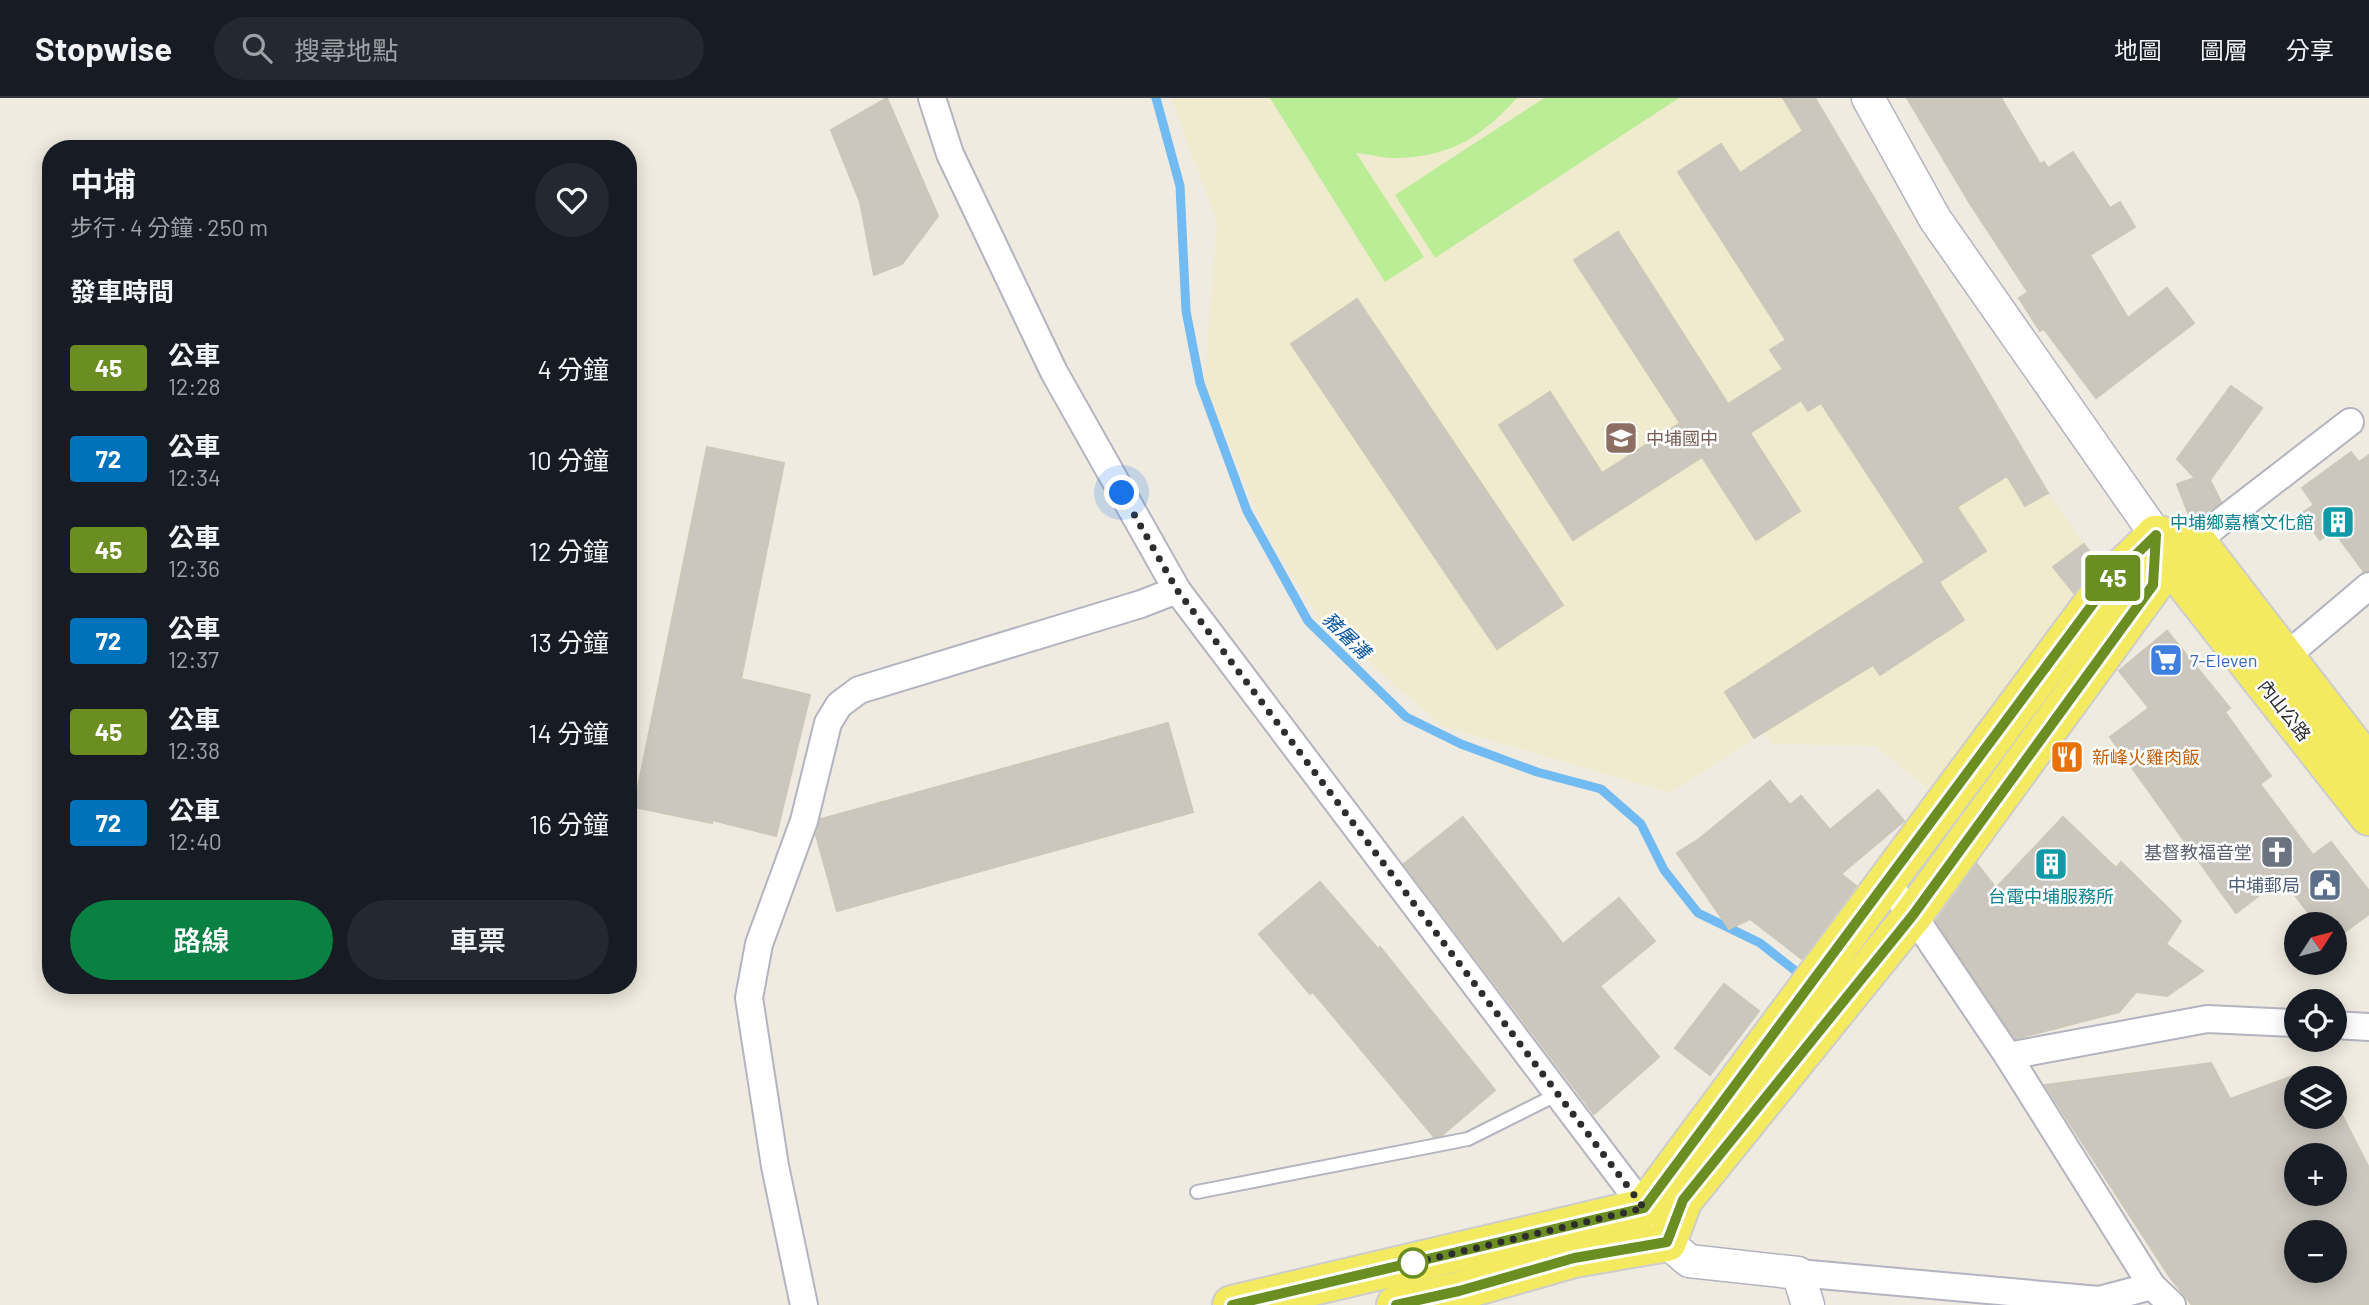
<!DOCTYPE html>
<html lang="zh-TW">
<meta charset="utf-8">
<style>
:root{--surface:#171b24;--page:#242831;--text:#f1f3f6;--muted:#9ea1a6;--line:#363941;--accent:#0b8043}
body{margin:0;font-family:Barlow,"Noto Sans TC",sans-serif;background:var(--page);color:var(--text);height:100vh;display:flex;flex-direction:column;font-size:26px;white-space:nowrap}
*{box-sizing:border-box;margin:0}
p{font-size:23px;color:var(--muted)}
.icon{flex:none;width:38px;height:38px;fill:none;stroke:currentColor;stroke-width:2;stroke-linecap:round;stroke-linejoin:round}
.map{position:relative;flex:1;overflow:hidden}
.sheet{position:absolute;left:42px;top:42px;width:595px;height:854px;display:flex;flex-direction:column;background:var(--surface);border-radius:28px;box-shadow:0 4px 18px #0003}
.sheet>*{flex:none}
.badge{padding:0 14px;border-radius:5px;font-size:24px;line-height:46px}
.needle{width:46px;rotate:54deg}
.tools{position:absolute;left:2284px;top:814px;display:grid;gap:14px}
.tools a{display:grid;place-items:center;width:63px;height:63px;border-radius:50%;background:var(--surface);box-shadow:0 4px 18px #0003;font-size:35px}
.you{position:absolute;width:35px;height:35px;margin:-18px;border:5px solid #fff;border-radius:50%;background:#1a73e8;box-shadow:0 0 0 10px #1a73e833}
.map>.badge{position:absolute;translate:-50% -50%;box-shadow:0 0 0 4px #fff}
h2{padding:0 28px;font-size:26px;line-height:63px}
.round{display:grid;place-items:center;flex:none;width:74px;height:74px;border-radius:37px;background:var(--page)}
.summary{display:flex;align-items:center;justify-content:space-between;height:119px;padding:0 28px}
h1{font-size:33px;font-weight:600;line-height:52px}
.primary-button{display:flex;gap:14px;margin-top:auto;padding:14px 28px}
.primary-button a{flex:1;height:80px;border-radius:42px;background:var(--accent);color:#fff;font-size:28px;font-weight:600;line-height:80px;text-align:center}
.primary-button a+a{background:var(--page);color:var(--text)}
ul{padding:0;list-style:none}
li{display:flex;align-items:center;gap:21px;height:91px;padding:0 28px}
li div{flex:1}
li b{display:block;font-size:26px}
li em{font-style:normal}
li .badge{min-width:77px;font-weight:700;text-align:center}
header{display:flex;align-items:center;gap:42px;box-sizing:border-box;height:98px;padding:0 35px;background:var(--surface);border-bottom:2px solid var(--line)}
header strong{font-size:33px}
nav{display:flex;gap:38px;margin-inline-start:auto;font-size:24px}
.search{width:490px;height:63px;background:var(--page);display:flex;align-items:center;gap:18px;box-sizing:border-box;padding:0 24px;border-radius:38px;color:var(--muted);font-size:26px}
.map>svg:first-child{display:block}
.education{fill:#f0ebcf}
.pitch{fill:#bbed97}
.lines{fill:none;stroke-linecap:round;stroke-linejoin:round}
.stream{stroke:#71bbf2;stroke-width:9}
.building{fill:#cbc7bf;stroke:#cbc7b9;stroke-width:2;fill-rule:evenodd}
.service-casing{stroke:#b3b3c1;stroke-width:16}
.minor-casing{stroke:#b3b3c1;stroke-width:30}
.tertiary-casing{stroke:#b3b3c1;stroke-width:35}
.primary-casing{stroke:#cdcdcd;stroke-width:42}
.service{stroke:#fff;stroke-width:12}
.minor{stroke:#fff;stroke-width:26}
.tertiary{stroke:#fff;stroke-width:32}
.primary{stroke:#f4ea5f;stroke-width:38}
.line-casing{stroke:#fff;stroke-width:16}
.line{stroke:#6b8e23;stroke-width:10}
.walk{stroke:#2d2d2d;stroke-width:7;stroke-dasharray:0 12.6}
.stop-dot{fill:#fff;stroke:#6b8e23;stroke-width:3.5}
.labels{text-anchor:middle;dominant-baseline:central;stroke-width:5;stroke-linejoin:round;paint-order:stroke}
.education-label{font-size:18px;fill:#785e54;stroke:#fff;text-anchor:start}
.culture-label{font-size:18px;fill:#0d838f;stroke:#fff;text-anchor:end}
.shop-label{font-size:18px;fill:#366cbe;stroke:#fff;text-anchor:start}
.street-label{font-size:18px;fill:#2d2d2d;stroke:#fff}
.food-label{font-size:18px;fill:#c56008;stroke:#fff;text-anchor:start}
.worship-label{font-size:18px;fill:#5b616d;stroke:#fff;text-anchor:end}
.service-label{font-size:18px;fill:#4e5e75;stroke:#fff;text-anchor:end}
.water-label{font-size:19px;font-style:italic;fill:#0a56a4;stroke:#fff}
</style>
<header>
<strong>Stopwise</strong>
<div class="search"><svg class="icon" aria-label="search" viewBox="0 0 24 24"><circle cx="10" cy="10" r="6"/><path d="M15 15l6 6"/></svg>搜尋地點</div>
<nav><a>地圖</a><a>圖層</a><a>分享</a></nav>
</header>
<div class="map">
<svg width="2369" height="1207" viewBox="0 0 2369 1207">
<rect width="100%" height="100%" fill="#efebe0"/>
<polygon class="education" points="1171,0 1815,0 2048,395 2106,476 1931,694 1876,648 1773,646 1765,634 1670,695 1442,628 1319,521 1265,433 1204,285 1217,125"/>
<g class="pitch">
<path d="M 1270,0 L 1517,0 C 1482,38 1453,58 1399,60 C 1385,61 1370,56 1356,55 L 1424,159 L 1385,184 Z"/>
<polygon points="1544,0 1679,0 1435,160 1395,97"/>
</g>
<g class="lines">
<polyline class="stream" points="1156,0 1180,88 1186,213 1200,285 1247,413 1308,523 1406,619 1461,646 1537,674 1601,691 1641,726 1664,772 1698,815 1760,845 1802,878"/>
</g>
<g class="building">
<polygon points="887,0 938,118 902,166 874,177 860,104 831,32"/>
<polygon points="1783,0 1815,0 2048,395 2025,408 2007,378 1957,409 1986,453 1939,484 1964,522 1880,577 1873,567 1754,640 1725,594 1925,464 1821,305 1808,313 1801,302 1750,335 1800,413 1756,442 1702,359 1573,442 1499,327 1550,294 1602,375 1680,325 1574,162 1618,134 1728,306 1783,271 1770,252 1786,242 1678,74 1721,46 1740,75 1803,33"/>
<polygon points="1907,0 2001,0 2040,66 2044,64 2048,70 2073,54 2110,110 2120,104 2135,129 2090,157 2128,220 2167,190 2194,225 2096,300 2044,231 2040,233 2019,200 2028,194 1969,104"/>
<polygon points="1357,201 1563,507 1497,551 1291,246"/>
<polygon points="2231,288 2262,310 2210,382 2221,404 2198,421 2190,420 2177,386 2195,380 2177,361"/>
<polygon points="707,349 784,365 741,581 810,597 776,738 712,722 712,725 634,709"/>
<polygon points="2351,354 2359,364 2369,357 2369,473 2364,474 2333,432 2320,442 2301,416 2314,407 2302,390"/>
<polygon points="2084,446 2097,464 2074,495 2053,469"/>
<polygon points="2167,533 2230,610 2225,614 2271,678 2260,686 2313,757 2331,744 2369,793 2369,816 2334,842 2334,826 2317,826 2282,780 2236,815 2110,639 2149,610 2119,573"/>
<polygon points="1168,625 1193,714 837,813 816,737 821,721"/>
<polygon points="1770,683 1790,707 1801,698 1830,732 1878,692 1904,723 1841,776 1856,788 1802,861 1750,821 1729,831 1677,755 1699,741"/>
<polygon points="1463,719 1563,846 1619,800 1655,843 1600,888 1659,959 1594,1016 1404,766"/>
<polygon points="2063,719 2116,770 2121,764 2181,823 2166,846 2203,873 2167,898 2136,894 2119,914 2015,941 1936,823 1977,766 1996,790"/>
<polygon points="1320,784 1378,851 1380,849 1495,992 1442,1037 1434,1039 1313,894 1310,896 1259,836"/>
<polygon points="1724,886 1759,913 1710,977 1675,950"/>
<path d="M 2211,965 L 2230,1001 L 2315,970 L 2319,980 L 2296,980 L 2296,1018 L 2342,1017 L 2369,1070 L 2369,1207 L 2192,1207 L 2169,1178 L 2045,987 ZM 2296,1057 L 2334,1057 L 2334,1096 L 2296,1096 ZM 2296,1134 L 2334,1134 L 2334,1172 L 2296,1172 Z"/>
</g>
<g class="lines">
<defs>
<polyline id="service" points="1197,1094 1468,1041 1558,996"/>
<g id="minor">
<polyline points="932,0 950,56 1054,274 1177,492 1644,1110"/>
<polyline points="2196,443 2350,324"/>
<polyline points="2285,559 2369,488"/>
<polyline points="1886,785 1913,817 2008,958 2152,1188 2172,1207"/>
<polyline points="2334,927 2369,929"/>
<polyline points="2008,958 2207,921 2296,925"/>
<polyline points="1798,1175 2099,1202 2152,1188"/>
<polyline points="804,1207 775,1068 749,900 759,846 804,723 828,625 839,607 859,592 1141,506 1177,492"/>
</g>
<g id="tertiary">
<polyline points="1868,0 1935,121 2156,437"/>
<polyline points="1655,1126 1667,1144 1689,1163 1798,1175 1808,1207"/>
</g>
<g id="primary">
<polyline points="2156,437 2172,468 2369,718"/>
<polyline points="2156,437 2196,443 2369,668"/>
<polyline points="1232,1207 1644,1110 2112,480 2156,437"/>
<polyline points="1396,1207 1459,1193 1574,1160 1667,1144 1683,1102 1913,817 2153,487 2156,437"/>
</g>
</defs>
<use href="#service" class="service-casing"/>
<use href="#minor" class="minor-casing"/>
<use href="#tertiary" class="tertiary-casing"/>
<use href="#primary" class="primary-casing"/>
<use href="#service" class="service"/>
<use href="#minor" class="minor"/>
<use href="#tertiary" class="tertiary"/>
<use href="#primary" class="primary"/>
</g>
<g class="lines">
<defs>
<polyline id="line" points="1232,1207 1644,1110 2112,480 2156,437 2153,487 1913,817 1683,1102 1667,1144 1574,1160 1459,1193 1396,1207"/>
</defs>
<use href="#line" class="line-casing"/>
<use href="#line" class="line"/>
<polyline class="walk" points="1122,395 1177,492 1644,1110 1413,1165"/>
</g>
<defs>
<symbol id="school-square" viewBox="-11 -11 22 22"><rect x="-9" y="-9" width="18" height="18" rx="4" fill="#8d6e63" stroke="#fff"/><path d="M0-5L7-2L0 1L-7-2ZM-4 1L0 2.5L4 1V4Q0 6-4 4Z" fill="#fff"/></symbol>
<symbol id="building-square" viewBox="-11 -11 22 22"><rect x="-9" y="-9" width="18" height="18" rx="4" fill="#0f9aa8" stroke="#fff"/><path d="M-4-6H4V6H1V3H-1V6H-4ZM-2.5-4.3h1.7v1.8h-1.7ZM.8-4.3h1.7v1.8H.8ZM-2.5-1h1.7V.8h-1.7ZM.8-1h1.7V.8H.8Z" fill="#fff"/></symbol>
<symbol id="supermarket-square" viewBox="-11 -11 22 22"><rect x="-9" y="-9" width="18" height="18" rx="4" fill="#3f7fe0" stroke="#fff"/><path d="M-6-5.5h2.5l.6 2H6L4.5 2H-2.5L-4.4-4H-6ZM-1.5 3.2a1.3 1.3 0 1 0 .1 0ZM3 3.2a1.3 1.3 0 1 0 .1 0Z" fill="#fff"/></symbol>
<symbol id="restaurant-square" viewBox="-11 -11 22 22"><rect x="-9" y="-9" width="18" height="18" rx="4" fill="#e8710a" stroke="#fff"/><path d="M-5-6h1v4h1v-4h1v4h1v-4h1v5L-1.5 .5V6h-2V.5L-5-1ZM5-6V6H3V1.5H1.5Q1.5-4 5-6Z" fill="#fff"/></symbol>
<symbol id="church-square" viewBox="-11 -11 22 22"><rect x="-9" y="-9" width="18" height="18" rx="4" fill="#6b7280" stroke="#fff"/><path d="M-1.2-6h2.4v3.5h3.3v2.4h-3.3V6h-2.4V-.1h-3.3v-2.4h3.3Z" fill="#fff"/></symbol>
<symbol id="civic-square" viewBox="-11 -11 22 22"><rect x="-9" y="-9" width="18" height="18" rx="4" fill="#5c6f8a" stroke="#fff"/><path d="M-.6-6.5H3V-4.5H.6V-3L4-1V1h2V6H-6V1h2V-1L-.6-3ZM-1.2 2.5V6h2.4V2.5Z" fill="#fff"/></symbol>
</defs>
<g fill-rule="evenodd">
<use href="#school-square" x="1602" y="321" width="38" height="38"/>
<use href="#building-square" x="2319" y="405" width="38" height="38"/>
<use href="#supermarket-square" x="2147" y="543" width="38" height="38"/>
<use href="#restaurant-square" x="2048" y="640" width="38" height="38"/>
<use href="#church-square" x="2258" y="735" width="38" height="38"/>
<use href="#building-square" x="2032" y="747" width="38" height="38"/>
<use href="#civic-square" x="2306" y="768" width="38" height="38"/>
</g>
<circle class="stop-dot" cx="1413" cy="1165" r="14"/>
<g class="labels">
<g class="education-label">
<text x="1646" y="340">中埔國中</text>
</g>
<g class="culture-label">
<text x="2314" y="424">中埔鄉嘉檳文化館</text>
<text x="2051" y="798" text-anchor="middle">台電中埔服務所</text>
</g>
<g class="shop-label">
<text x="2190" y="562">7-Eleven</text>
</g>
<g class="street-label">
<text transform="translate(2285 612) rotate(52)">內山公路</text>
</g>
<g class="food-label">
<text x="2092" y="659">新峰火雞肉飯</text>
</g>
<g class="worship-label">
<text x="2252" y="754">基督教福音堂</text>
</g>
<g class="service-label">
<text x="2300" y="787">中埔郵局</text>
</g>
<g class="water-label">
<text transform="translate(1347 537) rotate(44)">豬屠溝</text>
</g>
</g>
</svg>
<div class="tools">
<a><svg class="needle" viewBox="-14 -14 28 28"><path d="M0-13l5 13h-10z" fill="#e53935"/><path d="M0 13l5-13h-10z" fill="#9ea1a6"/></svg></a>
<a><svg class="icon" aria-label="locate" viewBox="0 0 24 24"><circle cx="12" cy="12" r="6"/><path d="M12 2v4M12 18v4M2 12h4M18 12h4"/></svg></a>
<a><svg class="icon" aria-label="layers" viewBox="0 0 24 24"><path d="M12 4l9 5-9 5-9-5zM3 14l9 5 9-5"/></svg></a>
<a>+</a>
<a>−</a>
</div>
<div class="you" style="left:1122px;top:395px"></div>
<b class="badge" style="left:2113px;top:480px;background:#6b8e23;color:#fff">45</b>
<section class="sheet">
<div class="summary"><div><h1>中埔</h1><p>步行 · 4 分鐘 · 250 m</p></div><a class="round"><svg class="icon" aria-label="heart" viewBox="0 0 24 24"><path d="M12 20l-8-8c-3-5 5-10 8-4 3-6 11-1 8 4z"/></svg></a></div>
<h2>發車時間</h2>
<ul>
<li><span class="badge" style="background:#6b8e23;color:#fff">45</span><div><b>公車</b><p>12:28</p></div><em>4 分鐘</em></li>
<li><span class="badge" style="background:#0072bc;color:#fff">72</span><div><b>公車</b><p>12:34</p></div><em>10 分鐘</em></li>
<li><span class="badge" style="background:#6b8e23;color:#fff">45</span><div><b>公車</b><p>12:36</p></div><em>12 分鐘</em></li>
<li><span class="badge" style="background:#0072bc;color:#fff">72</span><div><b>公車</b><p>12:37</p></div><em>13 分鐘</em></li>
<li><span class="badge" style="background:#6b8e23;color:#fff">45</span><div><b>公車</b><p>12:38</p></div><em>14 分鐘</em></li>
<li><span class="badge" style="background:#0072bc;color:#fff">72</span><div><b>公車</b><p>12:40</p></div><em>16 分鐘</em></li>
</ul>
<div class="primary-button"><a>路線</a><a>車票</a></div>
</section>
</div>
